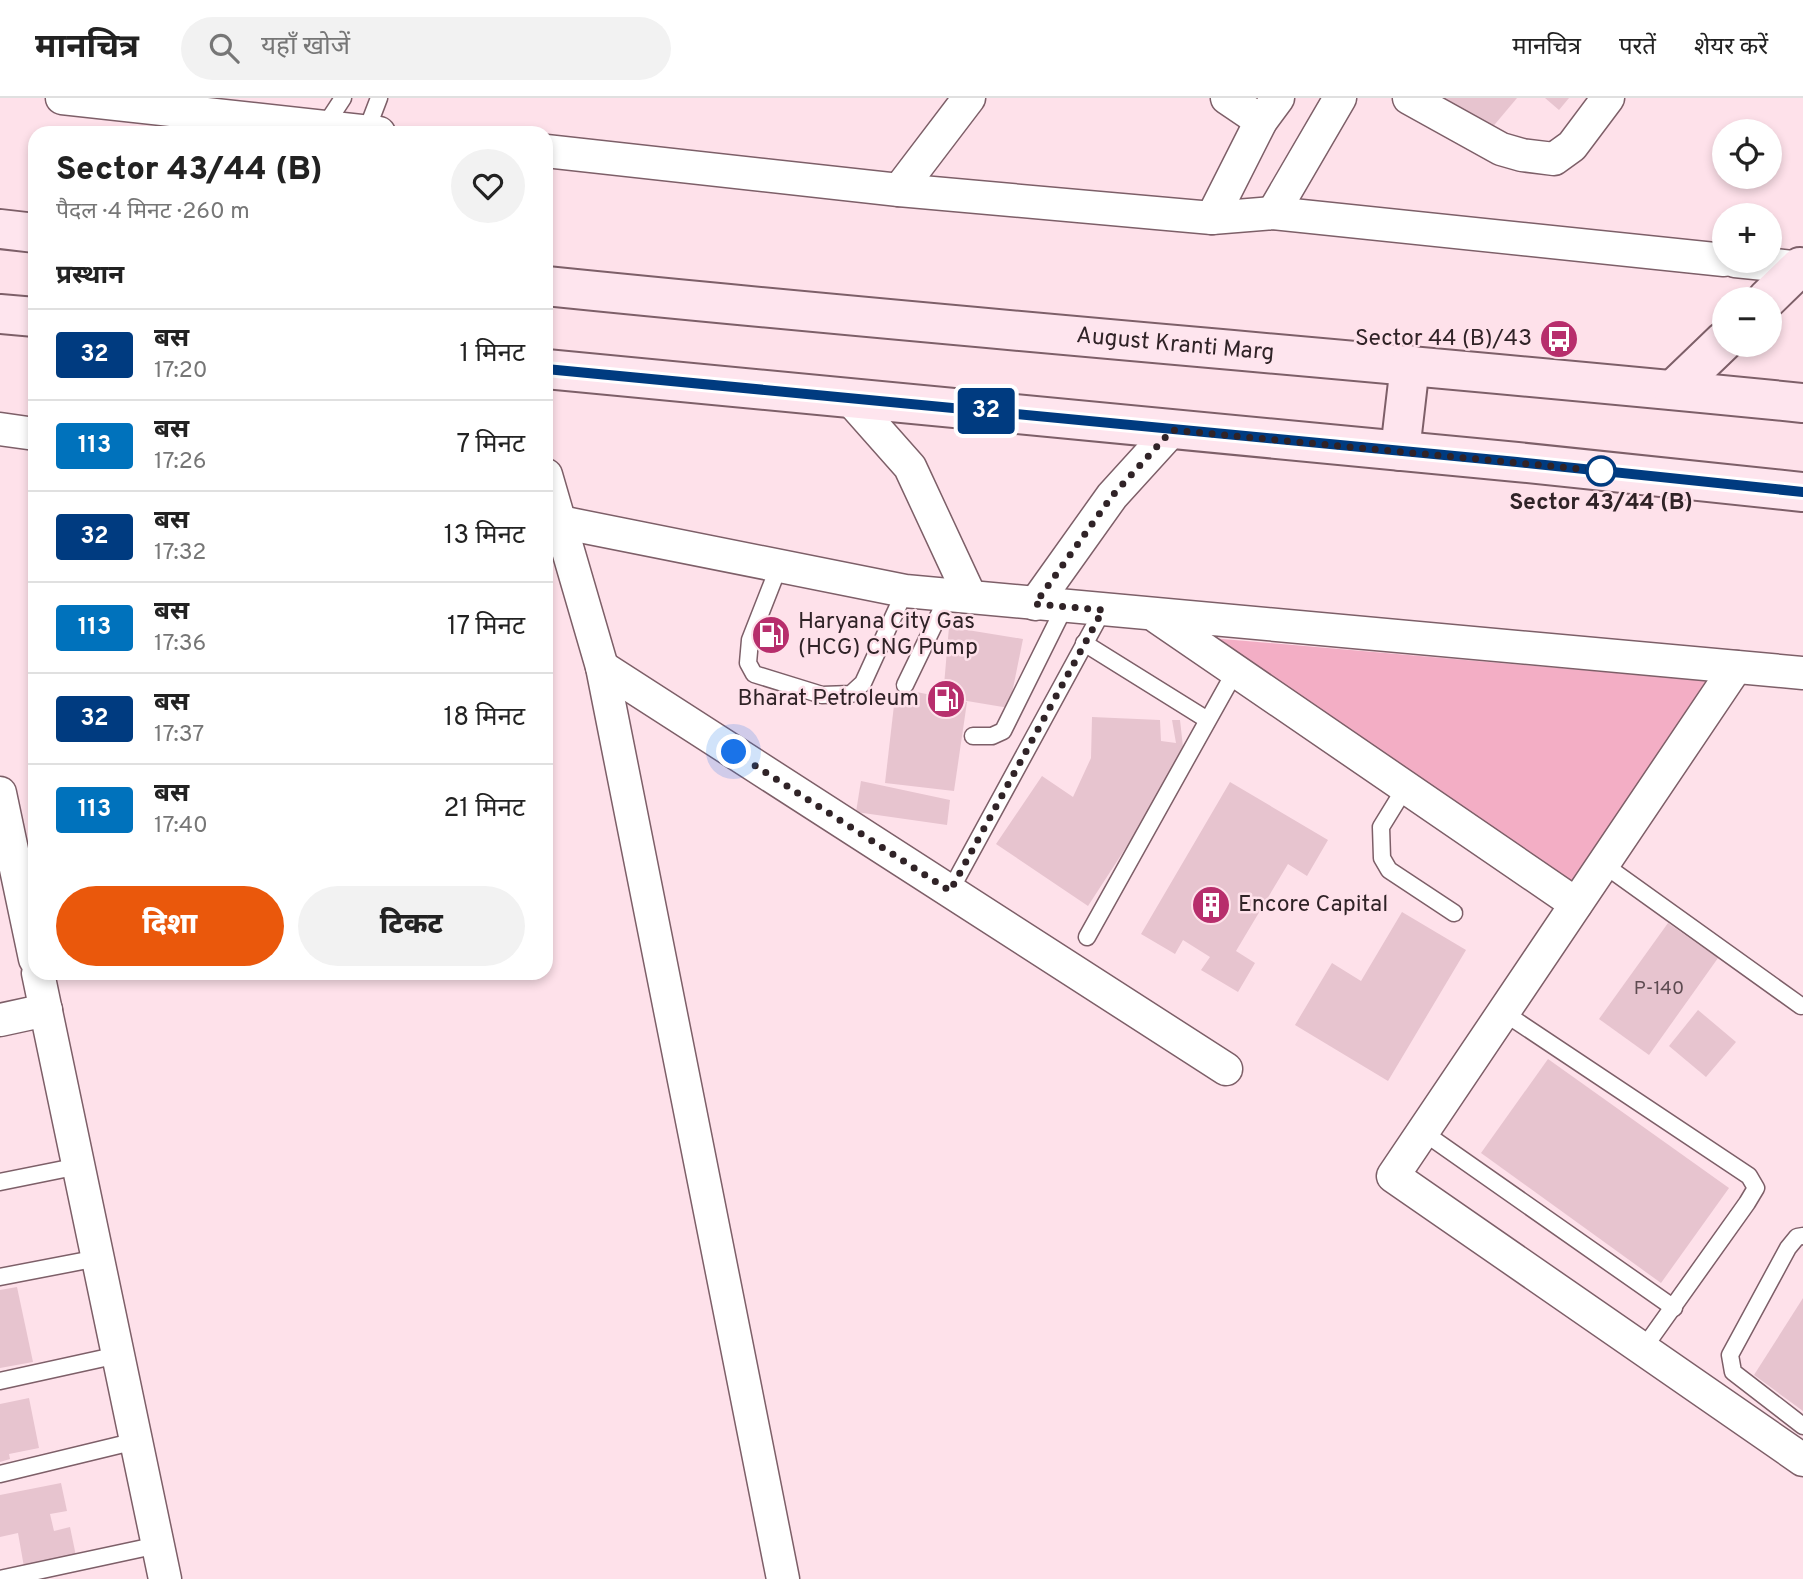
<!DOCTYPE html>
<html lang="hi">
<meta charset="utf-8">
<style>
:root{--surface:#fff;--page:#f2f2f2;--text:#222;--muted:#767676;--line:#e0e0e0;--accent:#ea580c}
body{margin:0;font-family:Overpass,"Noto Sans Devanagari",sans-serif;background:var(--page);color:var(--text);height:100vh;display:flex;flex-direction:column;font-size:26px;white-space:nowrap}
*{box-sizing:border-box;margin:0}
p{font-size:23px;color:var(--muted)}
.icon{flex:none;width:38px;height:38px;fill:none;stroke:currentColor;stroke-width:2;stroke-linecap:round;stroke-linejoin:round}
.map{position:relative;flex:1;overflow:hidden}
.panel{position:absolute;left:28px;top:28px;width:525px;height:854px;display:flex;flex-direction:column;background:var(--surface);border-radius:21px;box-shadow:0 4px 10px #0003}
.panel>*{flex:none}
.badge{padding:0 14px;border-radius:5px;font-size:24px;line-height:46px}
.tools{position:absolute;left:1712px;top:21px;display:grid;gap:14px}
.tools a{display:grid;place-items:center;width:70px;height:70px;border-radius:50%;background:var(--surface);box-shadow:0 4px 10px #0003;font-size:35px}
.you{position:absolute;width:35px;height:35px;margin:-18px;border:5px solid #fff;border-radius:50%;background:#1a73e8;box-shadow:0 0 0 10px #1a73e833}
.map>.badge{position:absolute;translate:-50% -50%;box-shadow:0 0 0 4px #fff}
h2{padding:0 28px;font-size:26px;line-height:63px}
.round{display:grid;place-items:center;flex:none;width:74px;height:74px;border-radius:37px;background:var(--page)}
.headline{display:flex;align-items:center;justify-content:space-between;height:119px;padding:0 28px}
h1{font-size:33px;font-weight:800;line-height:52px}
.action{display:flex;gap:14px;margin-top:auto;padding:14px 28px}
.action a{flex:1;height:80px;border-radius:42px;background:var(--accent);color:#fff;font-size:28px;font-weight:800;line-height:80px;text-align:center}
.action a+a{background:var(--page);color:var(--text)}
ul{padding:0;list-style:none}
li{display:flex;align-items:center;gap:21px;height:91px;padding:0 28px;border-top:2px solid var(--line)}
li div{flex:1}
li b{display:block;font-size:26px}
li em{font-style:normal}
li .badge{min-width:77px;font-weight:700;text-align:center}
header{display:flex;align-items:center;gap:42px;box-sizing:border-box;height:98px;padding:0 35px;background:var(--surface);border-bottom:2px solid var(--line)}
header strong{font-size:33px}
nav{display:flex;gap:38px;margin-inline-start:auto;font-size:24px}
.search{width:490px;height:63px;background:var(--page);display:flex;align-items:center;gap:18px;box-sizing:border-box;padding:0 24px;border-radius:38px;color:var(--muted);font-size:26px}
.map>svg:first-child{display:block}
.green{fill:#f3aec5}
.building{fill:#e7c4cf}
.lines{fill:none;stroke-linecap:round;stroke-linejoin:round}
.service-casing{stroke:#7d5f68;stroke-width:19}
.minor-casing{stroke:#7d5f68;stroke-width:35}
.secondary-casing{stroke:#7d5f68;stroke-width:42}
.service{stroke:#fff;stroke-width:16}
.minor{stroke:#fff;stroke-width:32}
.secondary{stroke:#fee5ee;stroke-width:38}
.line-casing{stroke:#fff;stroke-width:16}
.line{stroke:#003b80;stroke-width:10}
.walk{stroke:#302327;stroke-width:7;stroke-dasharray:0 12.6}
.stop-dot{fill:#fff;stroke:#003b80;stroke-width:3.5}
.labels{text-anchor:middle;dominant-baseline:central;stroke-width:5;stroke-linejoin:round;paint-order:stroke}
.number-label{font-size:19px;fill:#5e4b51}
.poi-label{font-size:23px;fill:#302327;stroke:#fee1ea;text-anchor:end}
.street-label{font-size:23px;fill:#302327;stroke:#fee1ea}
.stop-label{font-size:23px;font-weight:bold;fill:#302327;stroke:#fee1ea}
</style>
<header>
<strong>मानचित्र</strong>
<div class="search"><svg class="icon" aria-label="search" viewBox="0 0 24 24"><circle cx="10" cy="10" r="6"/><path d="M15 15l6 6"/></svg>यहाँ खोजें</div>
<nav><a>मानचित्र</a><a>परतें</a><a>शेयर करें</a></nav>
</header>
<div class="map">
<svg width="1803" height="1481" viewBox="0 0 1803 1481">
<rect width="100%" height="100%" fill="#fee1ea"/>
<polygon class="green" points="1211,540 1709,583 1570,786"/>
<g class="building">
<polygon points="1440,0 1517,0 1485,38"/>
<polygon points="1545,0 1569,0 1559,12"/>
<polygon points="949,529 1023,541 1009,610 943,599"/>
<polygon points="896,590 967,604 954,693 885,685"/>
<polygon points="1092,619 1160,622 1161,643 1176,645 1172,622 1180,622 1183,649 1173,677 1088,808 996,746 1042,678 1073,699 1091,660"/>
<polygon points="861,683 950,702 947,727 856,714"/>
<polygon points="1230,684 1328,742 1307,778 1288,766 1236,853 1255,865 1238,894 1201,872 1210,859 1183,842 1175,856 1141,836"/>
<polygon points="1402,814 1466,852 1388,983 1295,927 1332,865 1361,883"/>
<polygon points="1668,825 1718,860 1649,957 1599,921"/>
<polygon points="1698,912 1736,944 1706,979 1669,948"/>
<polygon points="1548,961 1729,1090 1661,1185 1481,1055"/>
<polygon points="17,1189 33,1264 0,1270 0,1192"/>
<polygon points="1803,1200 1803,1313 1754,1277"/>
<polygon points="29,1300 39,1350 9,1356 10,1361 0,1364 0,1306"/>
<polygon points="61,1385 67,1413 50,1416 54,1433 70,1429 76,1458 24,1469 18,1435 0,1439 0,1397"/>
</g>
<g class="lines">
<defs>
<g id="service">
<polyline points="324,29 343,0"/>
<polyline points="366,34 379,0"/>
<polyline points="779,468 750,542 748,565 754,576 822,597 851,596 863,585 905,493"/>
<polyline points="1084,545 1206,621"/>
<polyline points="905,587 949,496"/>
<polyline points="973,638 992,638 1003,633 1065,508"/>
<polyline points="1405,690 1381,729 1382,760 1389,772 1454,815"/>
<polyline points="1603,766 1801,908"/>
<polyline points="950,793 1103,512"/>
<polyline points="1087,839 1236,572"/>
<polyline points="1503,914 1749,1078 1756,1090 1747,1105 1643,1251"/>
<polyline points="1423,1034 1674,1210"/>
<polyline points="0,1084 79,1068"/>
<polyline points="1803,1138 1797,1139 1788,1150 1730,1257 1733,1274 1803,1328"/>
<polyline points="0,1179 98,1160"/>
<polyline points="0,1283 118,1257"/>
<polyline points="0,1376 136,1343"/>
<polyline points="0,1481 158,1447"/>
</g>
<g id="minor">
<polyline points="62,0 379,35"/>
<polyline points="1227,0 1261,23"/>
<polyline points="1409,0 1501,51 1522,57 1554,61 1572,48 1608,0"/>
<polyline points="546,53 899,92 1212,120 1273,115 1724,162"/>
<polyline points="899,92 969,0"/>
<polyline points="1273,115 1340,0"/>
<polyline points="1212,120 1261,23 1278,0"/>
<polyline points="1735,163 1803,170"/>
<polyline points="848,299 910,369 970,498"/>
<polyline points="0,331 35,336"/>
<polyline points="546,377 602,569 783,1481"/>
<polyline points="560,424 905,493 1803,575"/>
<polyline points="1035,506 1112,398 1172,332"/>
<polyline points="1157,519 1576,806"/>
<polyline points="602,569 1226,971"/>
<polyline points="1736,569 1393,1078 1803,1362"/>
<polyline points="0,695 35,861"/>
<polyline points="38,875 165,1481"/>
<polyline points="0,922 46,912"/>
</g>
<g id="secondary">
<polyline points="0,131 35,135"/>
<path id="s1" d="M 546,188 C 965,231 1384,263 1803,305"/>
<polyline points="1767,201 1800,169"/>
<polyline points="0,216 35,219"/>
<polyline points="546,271 1517,364 1803,394"/>
<polyline points="1673,292 1724,243"/>
<polyline points="1400,353 1410,267"/>
</g>
</defs>
<use href="#service" class="service-casing"/>
<use href="#minor" class="minor-casing"/>
<use href="#secondary" class="secondary-casing"/>
<use href="#service" class="service"/>
<use href="#minor" class="minor"/>
<use href="#secondary" class="secondary"/>
</g>
<g class="lines">
<defs>
<polyline id="line" points="546,271 1517,364 1803,394"/>
</defs>
<use href="#line" class="line-casing"/>
<use href="#line" class="line"/>
<polyline class="walk" points="734,654 950,793 1103,512 1035,506 1112,398 1172,332 1603,373 1601,373"/>
</g>
<defs>
<symbol id="bus-disc" viewBox="-11 -11 22 22"><circle r="9.5" fill="#b72e6c" stroke="#fee1ea"/><path d="M-5-6H5V4H4V6H2V4H-2V6H-4V4H-5ZM-3.5-4V0h7V-4ZM-3.5 1.2v1.5H-2V1.2ZM2 1.2v1.5H3.5V1.2Z" fill="#fff"/></symbol>
<symbol id="fuel-disc" viewBox="-11 -11 22 22"><circle r="9.5" fill="#b72e6c" stroke="#fee1ea"/><path d="M-5.5-6h7V0h2V4h1.3V-2.5L3-4.5l.8-.8L6-3V5H2.5V1h-1V6h-7ZM-4.2-4.7v3.2H.2V-4.7Z" fill="#fff"/></symbol>
<symbol id="building-disc" viewBox="-11 -11 22 22"><circle r="9.5" fill="#b72e6c" stroke="#fee1ea"/><path d="M-4-6H4V6H1V3H-1V6H-4ZM-2.5-4.3h1.7v1.8h-1.7ZM.8-4.3h1.7v1.8H.8ZM-2.5-1h1.7V.8h-1.7ZM.8-1h1.7V.8H.8Z" fill="#fff"/></symbol>
</defs>
<g fill-rule="evenodd">
<use href="#bus-disc" x="1537" y="219" width="44" height="44"/>
<use href="#fuel-disc" x="749" y="515" width="44" height="44"/>
<use href="#fuel-disc" x="924" y="579" width="44" height="44"/>
<use href="#building-disc" x="1189" y="785" width="44" height="44"/>
</g>
<circle class="stop-dot" cx="1601" cy="373" r="14"/>
<g class="labels">
<g class="number-label">
<text x="1659" y="891">P-140</text>
</g>
<g class="poi-label">
<text x="1532" y="241">Sector 44 (B)/43</text>
<text x="798" y="524" text-anchor="start">Haryana City Gas<tspan x="798" dy="26">(HCG) CNG Pump</tspan></text>
<text x="919" y="601">Bharat Petroleum</text>
<text x="1238" y="807" text-anchor="start">Encore Capital</text>
</g>
<g class="street-label">
<text stroke="none"><textPath href="#s1" startOffset="632">August Kranti Marg</textPath></text>
</g>
<g class="stop-label">
<text x="1601" y="405">Sector 43/44 (B)</text>
</g>
</g>
</svg>
<div class="tools">
<a><svg class="icon" aria-label="locate" viewBox="0 0 24 24"><circle cx="12" cy="12" r="6"/><path d="M12 2v4M12 18v4M2 12h4M18 12h4"/></svg></a>
<a>+</a>
<a>−</a>
</div>
<div class="you" style="left:734px;top:654px"></div>
<b class="badge" style="left:986px;top:313px;background:#003b80;color:#fff">32</b>
<section class="panel">
<div class="headline"><div><h1>Sector 43/44 (B)</h1><p>पैदल · 4 मिनट · 260 m</p></div><a class="round"><svg class="icon" aria-label="heart" viewBox="0 0 24 24"><path d="M12 20l-8-8c-3-5 5-10 8-4 3-6 11-1 8 4z"/></svg></a></div>
<h2>प्रस्थान</h2>
<ul>
<li><span class="badge" style="background:#003b80;color:#fff">32</span><div><b>बस</b><p>17:20</p></div><em>1 मिनट</em></li>
<li><span class="badge" style="background:#0072bc;color:#fff">113</span><div><b>बस</b><p>17:26</p></div><em>7 मिनट</em></li>
<li><span class="badge" style="background:#003b80;color:#fff">32</span><div><b>बस</b><p>17:32</p></div><em>13 मिनट</em></li>
<li><span class="badge" style="background:#0072bc;color:#fff">113</span><div><b>बस</b><p>17:36</p></div><em>17 मिनट</em></li>
<li><span class="badge" style="background:#003b80;color:#fff">32</span><div><b>बस</b><p>17:37</p></div><em>18 मिनट</em></li>
<li><span class="badge" style="background:#0072bc;color:#fff">113</span><div><b>बस</b><p>17:40</p></div><em>21 मिनट</em></li>
</ul>
<div class="action"><a>दिशा</a><a>टिकट</a></div>
</section>
</div>
